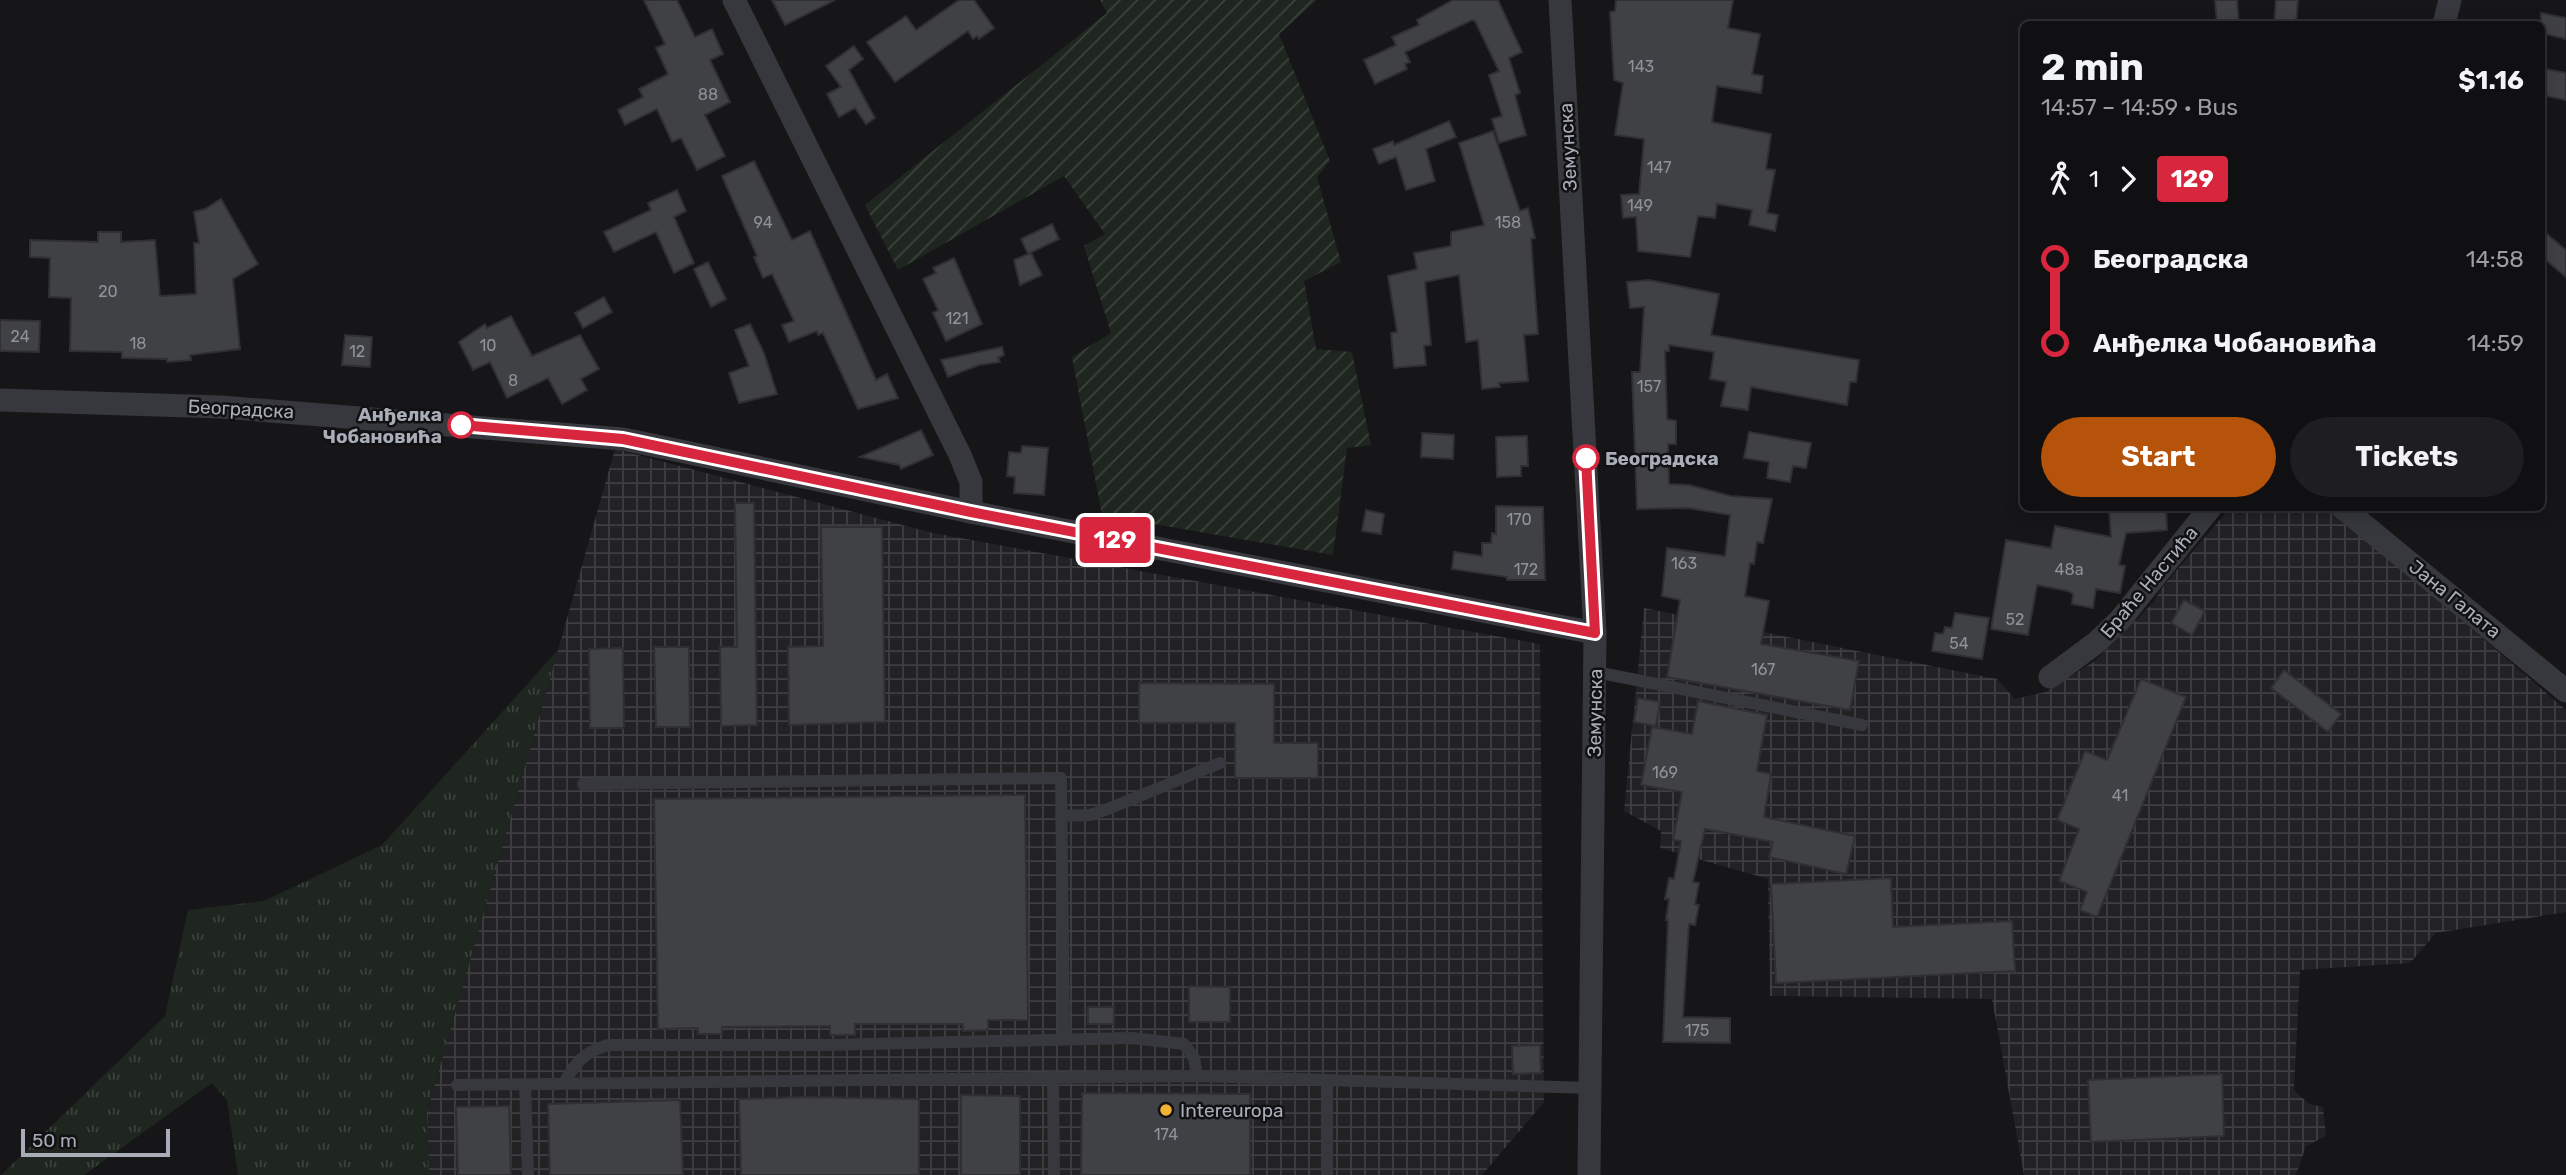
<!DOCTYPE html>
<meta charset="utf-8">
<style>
:root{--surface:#101012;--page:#1e1e20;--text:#f1f3f6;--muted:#9c9d9f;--line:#303032;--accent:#b45309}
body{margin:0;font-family:Rubik,sans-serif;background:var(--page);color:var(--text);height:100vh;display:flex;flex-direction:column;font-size:26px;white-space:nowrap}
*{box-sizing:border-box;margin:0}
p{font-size:23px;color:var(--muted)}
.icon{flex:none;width:38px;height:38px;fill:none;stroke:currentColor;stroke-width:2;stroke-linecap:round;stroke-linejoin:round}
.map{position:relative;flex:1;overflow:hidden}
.panel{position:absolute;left:2020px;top:21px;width:525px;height:490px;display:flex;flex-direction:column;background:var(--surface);border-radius:10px;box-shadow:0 4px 18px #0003,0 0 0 2px var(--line)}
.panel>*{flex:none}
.badge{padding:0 14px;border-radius:5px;font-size:24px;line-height:46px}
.scale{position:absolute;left:21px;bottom:18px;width:149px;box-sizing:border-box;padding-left:7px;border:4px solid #a8adb8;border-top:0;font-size:19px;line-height:24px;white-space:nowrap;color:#a8adb8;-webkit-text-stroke:5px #111113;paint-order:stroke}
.map>.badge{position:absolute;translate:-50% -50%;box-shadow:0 0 0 4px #fff}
.legs{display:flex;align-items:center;gap:10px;height:77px;padding:0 21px;font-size:23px}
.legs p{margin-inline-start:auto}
.head{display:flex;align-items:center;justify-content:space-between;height:119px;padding:0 21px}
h1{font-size:38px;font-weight:700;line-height:52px}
.button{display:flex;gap:14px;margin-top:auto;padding:14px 21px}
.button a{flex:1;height:80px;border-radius:42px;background:var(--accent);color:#fff;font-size:28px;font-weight:700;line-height:80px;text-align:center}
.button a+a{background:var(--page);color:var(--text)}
ul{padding:0 21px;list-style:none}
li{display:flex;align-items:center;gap:24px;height:84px;font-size:26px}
li i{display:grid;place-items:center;width:10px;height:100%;margin:0 9px;background:currentColor}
li i::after{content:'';width:18px;height:18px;margin:-9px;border:5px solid;border-radius:50%;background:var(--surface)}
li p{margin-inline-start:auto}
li:first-child i{background:linear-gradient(#0000 50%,currentColor 0)}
li:last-child i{background:linear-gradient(currentColor 50%,#0000 0)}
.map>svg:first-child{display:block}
.industrial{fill:url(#industrial-grid)}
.grass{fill:url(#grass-tufts)}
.garden{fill:url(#garden-furrows)}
.building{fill:#404145;stroke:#303034;stroke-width:2}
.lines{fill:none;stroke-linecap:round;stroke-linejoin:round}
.lane{stroke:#37383d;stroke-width:12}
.street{stroke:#37383d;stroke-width:23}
.line-1-casing{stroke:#fff;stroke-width:16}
.line-1{stroke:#d7263d;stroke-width:10}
.stop-1-dot{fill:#fff;stroke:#d7263d;stroke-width:3.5}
.poi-dot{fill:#f2b134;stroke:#111113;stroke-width:2.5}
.labels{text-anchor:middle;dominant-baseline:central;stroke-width:5;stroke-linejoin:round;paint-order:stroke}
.number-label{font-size:16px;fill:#8e929b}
.street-label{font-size:19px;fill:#a8adb8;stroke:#111113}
.stop-label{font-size:19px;font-weight:bold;fill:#a8adb8;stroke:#111113;text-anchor:end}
.poi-label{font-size:19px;fill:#a8adb8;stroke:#111113;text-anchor:start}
</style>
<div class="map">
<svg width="2566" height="1175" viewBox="0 0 2566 1175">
<defs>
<pattern id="industrial-grid" width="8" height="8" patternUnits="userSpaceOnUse" patternTransform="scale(1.75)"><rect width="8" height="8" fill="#222225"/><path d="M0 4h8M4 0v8" fill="none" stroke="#3f3f43"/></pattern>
<pattern id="grass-tufts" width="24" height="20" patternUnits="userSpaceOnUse" patternTransform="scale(1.75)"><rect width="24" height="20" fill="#1e261f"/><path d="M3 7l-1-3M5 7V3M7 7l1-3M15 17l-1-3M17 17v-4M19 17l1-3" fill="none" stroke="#3c433d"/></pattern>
<pattern id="garden-furrows" width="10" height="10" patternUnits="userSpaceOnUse" patternTransform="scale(1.75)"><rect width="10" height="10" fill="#1e261f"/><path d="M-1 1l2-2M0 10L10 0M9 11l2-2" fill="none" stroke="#3c433d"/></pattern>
</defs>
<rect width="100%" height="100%" fill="#161618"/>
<g class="industrial">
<polygon points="615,449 933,533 1540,644 1544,1102 1482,1175 429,1175 427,1112"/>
<polygon points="2230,508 2331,508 2566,710 2566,912 2436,933 2410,963 2300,970 2294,1090 2309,1104 2323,1107 2326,1136 2306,1146 2296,1175 2024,1175 1992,999 1770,996 1768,879 1660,848 1661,831 1624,811 1644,608 1997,679 2015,699 2045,692 2095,661 2153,603 2164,585"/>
</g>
<polygon class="grass" points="558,650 427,1112 429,1175 238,1175 227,1100 212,1083 84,1175 1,1175 165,1016 188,910 264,901 382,845"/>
<polygon class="garden" points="1100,0 1317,0 1279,34 1330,161 1317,177 1341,262 1304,281 1316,349 1352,352 1371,445 1347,448 1333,555 1102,515 1072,357 1111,333 1084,246 1105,234 1064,176 898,270 865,205 1107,13"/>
<g class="building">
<polygon points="644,0 677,0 695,37 712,29 723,54 710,60 730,102 705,115 725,156 697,170 681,138 672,142 657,109 625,125 618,110 643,97 639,89 668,74 656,48 665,44"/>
<polygon points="772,0 835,0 785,25"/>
<polygon points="959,0 974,0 994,28 979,39 977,36 973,39 968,31 895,82 867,42 906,16 916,30"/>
<polygon points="1453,0 1498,0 1522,52 1509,58 1520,93 1515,95 1526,135 1499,143 1492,119 1502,116 1489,75 1499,71 1475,21 1472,20 1405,52 1410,62 1405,64 1407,69 1375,84 1364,60 1396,45 1392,37 1419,25 1417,20"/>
<polygon points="1616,0 1733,0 1728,28 1760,34 1752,74 1763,76 1761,93 1717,86 1712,122 1771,134 1766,169 1775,170 1767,213 1778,215 1775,231 1749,225 1752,210 1717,204 1715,218 1698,216 1690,257 1638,251 1636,217 1623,218 1621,195 1639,194 1644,139 1615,135 1623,83 1614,80 1610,12 1615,11"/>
<polygon points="2215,0 2237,0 2239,24 2217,24"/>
<polygon points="2276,0 2298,0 2296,24 2274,24"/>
<polygon points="2541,13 2566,18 2566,39 2541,33"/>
<polygon points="854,46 863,59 849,70 875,118 866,124 855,108 839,117 827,94 841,87 826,66"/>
<polygon points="2541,68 2566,73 2566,100 2541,95"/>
<polygon points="1449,121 1456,137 1426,149 1435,181 1406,190 1396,157 1379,164 1373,149 1393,141 1394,145"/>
<polygon points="1493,131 1520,211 1528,208 1535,238 1531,239 1538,334 1524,335 1528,381 1499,383 1500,387 1482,389 1478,340 1466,342 1459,275 1425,282 1431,345 1424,346 1426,365 1394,368 1391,333 1397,332 1388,276 1417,269 1414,253 1451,246 1451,232 1484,225 1459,143"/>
<polygon points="754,161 792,240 810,231 876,380 887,374 898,398 858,409 823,333 818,335 817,331 789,342 782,325 794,321 772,274 763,278 754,257 757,256 722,176"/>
<polygon points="677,190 686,211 674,217 694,263 674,273 656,232 614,252 604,232 651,210 648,203"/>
<polygon points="221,199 258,264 233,279 240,349 190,355 191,360 167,362 167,359 122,358 122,352 70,351 71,298 49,297 50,258 30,257 30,240 98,242 98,232 121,232 121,242 155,240 160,296 196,294 194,243 199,243 194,212 205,209"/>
<polygon points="1052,224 1059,239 1028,254 1021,239"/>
<polygon points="2541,229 2566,250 2566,277 2541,256"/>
<polygon points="1031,253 1042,275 1020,285 1014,260"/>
<polygon points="954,258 982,324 946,341 933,313 938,310 923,279 936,273 933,268"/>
<polygon points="708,262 726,299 711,307 694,269"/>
<polygon points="1649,280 1719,294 1711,335 1859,360 1856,382 1850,382 1847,405 1751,387 1748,410 1721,406 1726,382 1710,379 1714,352 1669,345 1669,351 1665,351 1667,419 1676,421 1676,444 1668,444 1669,484 1689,485 1731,496 1772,499 1763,543 1757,542 1754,564 1750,563 1745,596 1769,601 1761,644 1859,661 1850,710 1667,677 1680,600 1662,596 1667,548 1725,556 1730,515 1688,508 1637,509 1632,372 1640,372 1644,307 1630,308 1627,282"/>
<polygon points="604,297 612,312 583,328 575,313"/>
<polygon points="511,316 532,356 580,335 599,369 581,379 587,390 562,404 548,378 507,398 490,362 473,370 459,342 485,324 487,328"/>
<polygon points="0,320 40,321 39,352 0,351"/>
<polygon points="750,324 764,353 777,394 739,403 729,373 749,366 735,330"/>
<polygon points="345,335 372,337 370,367 342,365"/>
<polygon points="1002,347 1004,355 998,358 1000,362 979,365 948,377 941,360"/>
<polygon points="921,430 933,455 901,469 899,465 860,457"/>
<polygon points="1749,432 1811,443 1806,468 1793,466 1790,482 1767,478 1769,462 1744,458"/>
<polygon points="1422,433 1454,435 1453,459 1421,457"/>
<polygon points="1527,436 1528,466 1521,466 1521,476 1497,477 1496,437"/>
<polygon points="1022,446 1048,448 1044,495 1014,493 1015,477 1007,476 1009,452 1021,453"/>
<polygon points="735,503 754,503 757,725 721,726 720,647 737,647"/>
<polygon points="1496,506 1543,507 1545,580 1507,580 1507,577 1452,569 1454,552 1482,556 1482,543 1491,543 1492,533 1496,534"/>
<polygon points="2109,508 2166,508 2167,530 2126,533 2119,565 2125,566 2120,593 2096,589 2093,608 2072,604 2073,594 2068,591 2037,585 2028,635 1991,629 2006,540 2051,548 2055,526 2111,537"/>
<polygon points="1366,510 1384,514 1381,534 1362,531"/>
<polygon points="821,527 882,527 885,722 789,725 788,647 823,646"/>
<polygon points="2184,600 2205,611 2192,635 2171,623"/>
<polygon points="1955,613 1989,618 1982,659 1932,651 1935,633 1943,634 1945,627 1952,628"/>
<polygon points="654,647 689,647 690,727 656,727"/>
<polygon points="623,648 624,728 590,728 589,649"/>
<polygon points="2284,670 2341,714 2328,732 2271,688"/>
<polygon points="2141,679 2186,697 2097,917 2080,910 2087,892 2059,881 2079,829 2057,820 2085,751 2107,760"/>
<polygon points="1139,683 1274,684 1274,743 1318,743 1318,778 1235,778 1235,723 1139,723"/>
<polygon points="1638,698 1660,702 1656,726 1634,722"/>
<polygon points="1698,701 1767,715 1757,771 1771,774 1764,817 1855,836 1846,874 1769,857 1773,842 1705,829 1693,882 1699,883 1695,904 1699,905 1695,925 1689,924 1683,1017 1730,1018 1730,1043 1663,1042 1668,920 1666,920 1669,899 1665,899 1669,878 1674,879 1681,841 1673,840 1682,792 1641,785 1652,727 1692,734"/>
<polygon points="1025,795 1028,1020 988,1020 988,1030 963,1031 963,1024 855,1024 855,1035 830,1035 830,1026 722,1027 722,1034 698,1034 698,1028 658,1029 654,799"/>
<polygon points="1891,878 1893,927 2012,921 2015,971 1776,983 1771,884"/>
<polygon points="1189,986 1230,987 1230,1022 1189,1022"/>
<rect x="1088" y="1007" width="26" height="17"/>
<polygon points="1540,1045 1541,1073 1513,1074 1512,1046"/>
<polygon points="2222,1074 2224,1136 2091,1142 2088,1080"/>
<polygon points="1082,1093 1250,1094 1250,1175 1081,1175"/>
<polygon points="961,1095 1020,1096 1020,1175 961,1175"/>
<polygon points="804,1097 919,1099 919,1175 741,1175 739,1099"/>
<polygon points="680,1100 683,1175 550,1175 548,1104"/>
<polygon points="509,1106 511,1175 458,1175 456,1107"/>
</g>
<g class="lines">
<g class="lane">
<polyline points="1596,672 1862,725"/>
<polyline points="583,784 1061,778 1064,1039"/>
<polyline points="1061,816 1090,815 1108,809 1220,763"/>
<polyline points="1053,1077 1054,1175"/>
<path d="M 564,1083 C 576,1062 584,1052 608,1045 L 825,1045 L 1132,1038 L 1184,1044 L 1194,1058 L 1197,1076"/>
<polyline points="525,1084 528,1175"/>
<polyline points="457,1085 1197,1076 1590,1088"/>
<polyline points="1327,1175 1327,1082"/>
</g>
<g class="street">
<polyline points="734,0 960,455 971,482 971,512"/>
<polyline points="1560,0 1595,633 1589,1175"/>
<polyline points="2444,24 2450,0"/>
<polyline points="0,400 221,407 623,439 971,512 1595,633"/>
<polyline points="2343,508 2566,691"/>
<polyline points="2050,677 2097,642 2120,620 2210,508"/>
</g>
</g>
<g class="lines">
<defs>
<polyline id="line-1" points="461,425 623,439 971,512 1595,633 1586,458"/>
</defs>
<use href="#line-1" class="line-1-casing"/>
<use href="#line-1" class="line-1"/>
</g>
<g class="stop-1-dot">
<circle cx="461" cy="425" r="12"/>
<circle cx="1586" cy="458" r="12"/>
</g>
<circle class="poi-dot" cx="1166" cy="1110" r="7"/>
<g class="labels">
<g class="number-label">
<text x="1641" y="66">143</text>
<text x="708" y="94">88</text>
<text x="1659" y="167">147</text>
<text x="1640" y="205">149</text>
<text x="763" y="222">94</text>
<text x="1508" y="222">158</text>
<text x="108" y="291">20</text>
<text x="957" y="318">121</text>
<text x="20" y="336">24</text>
<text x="138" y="343">18</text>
<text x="488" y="345">10</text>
<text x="357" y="351">12</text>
<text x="513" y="380">8</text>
<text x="1649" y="386">157</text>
<text x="1519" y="519">170</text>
<text x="1684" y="563">163</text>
<text x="1526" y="569">172</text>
<text x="2069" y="569">48a</text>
<text x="2015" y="619">52</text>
<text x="1959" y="643">54</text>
<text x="1763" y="669">167</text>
<text x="1665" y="772">169</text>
<text x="2120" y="795">41</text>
<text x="1697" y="1030">175</text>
<text x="1166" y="1134">174</text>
</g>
<g class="street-label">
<text transform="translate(1568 147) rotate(-93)">Земунска</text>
<text transform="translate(241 409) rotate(3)">Београдска</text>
<text transform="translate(2149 582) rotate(-50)">Браће Настића</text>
<text transform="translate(2455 599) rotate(39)">Јана Галата</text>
<text transform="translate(1595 713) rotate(-89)">Земунска</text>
</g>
<g class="stop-label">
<text x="442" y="414">Анђелка<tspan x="442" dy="22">Чобановића</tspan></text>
<text x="1605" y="458" text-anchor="start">Београдска</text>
</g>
<g class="poi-label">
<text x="1180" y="1110">Intereuropa</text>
</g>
</g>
</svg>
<div class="scale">50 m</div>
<b class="badge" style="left:1115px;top:540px;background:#d7263d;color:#fff">129</b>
<section class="panel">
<div class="head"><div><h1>2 min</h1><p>14:57 – 14:59 · Bus</p></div><b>$1.16</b></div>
<div class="legs"><svg class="icon" aria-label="walk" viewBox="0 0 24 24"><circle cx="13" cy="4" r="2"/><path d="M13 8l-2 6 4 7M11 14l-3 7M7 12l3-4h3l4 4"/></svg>1<svg class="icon" aria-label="forward" viewBox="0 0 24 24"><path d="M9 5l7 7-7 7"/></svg><b class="badge" style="background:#d7263d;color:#fff">129</b></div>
<ul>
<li><i style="color:#d7263d"></i><b>Београдска</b><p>14:58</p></li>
<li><i style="color:#d7263d"></i><b>Анђелка Чобановића</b><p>14:59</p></li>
</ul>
<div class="button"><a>Start</a><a>Tickets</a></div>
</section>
</div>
